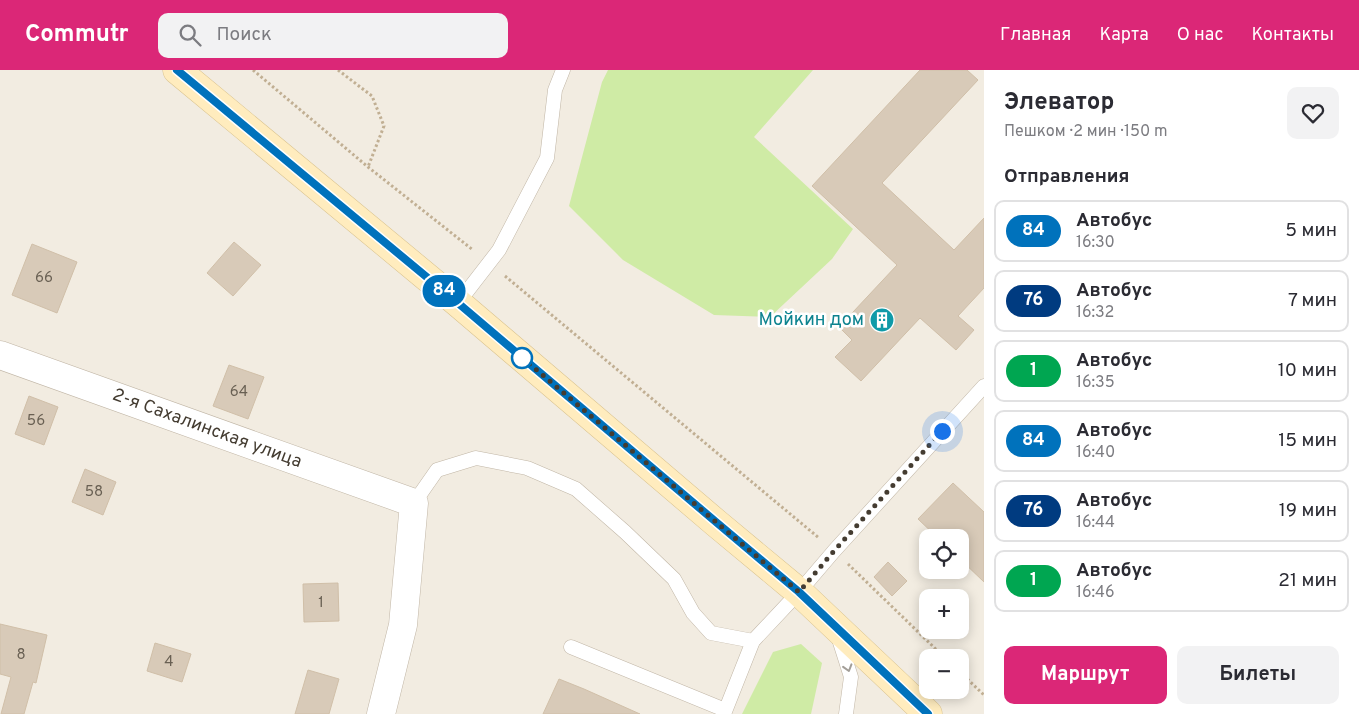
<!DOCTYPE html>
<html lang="ru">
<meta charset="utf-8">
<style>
:root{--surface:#fff;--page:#f2f2f3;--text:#2b2b33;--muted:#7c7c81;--line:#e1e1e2;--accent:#db2777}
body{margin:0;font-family:Overpass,sans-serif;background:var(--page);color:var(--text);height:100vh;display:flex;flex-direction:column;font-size:19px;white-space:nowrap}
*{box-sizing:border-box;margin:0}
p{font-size:16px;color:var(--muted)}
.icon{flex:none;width:28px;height:28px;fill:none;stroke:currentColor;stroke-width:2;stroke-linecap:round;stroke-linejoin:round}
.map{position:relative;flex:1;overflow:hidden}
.drawer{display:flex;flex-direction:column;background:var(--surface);width:375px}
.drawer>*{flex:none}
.badge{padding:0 10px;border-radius:16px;font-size:18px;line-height:32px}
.tools{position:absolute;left:919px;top:459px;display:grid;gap:10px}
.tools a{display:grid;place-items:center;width:50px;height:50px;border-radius:10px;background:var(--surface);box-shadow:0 2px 12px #0003;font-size:25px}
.you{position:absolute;width:25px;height:25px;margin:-12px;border:4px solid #fff;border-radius:50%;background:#1a73e8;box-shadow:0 0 0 8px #1a73e833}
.map>.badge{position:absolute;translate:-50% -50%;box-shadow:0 0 0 2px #fff}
h2{padding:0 20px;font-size:19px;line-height:45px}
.round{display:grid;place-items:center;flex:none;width:52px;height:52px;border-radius:10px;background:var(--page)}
.overview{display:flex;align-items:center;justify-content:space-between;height:85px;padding:0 20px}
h1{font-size:24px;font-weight:700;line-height:38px}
.cta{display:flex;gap:10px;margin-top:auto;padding:10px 20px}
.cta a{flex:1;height:58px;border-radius:10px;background:var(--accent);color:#fff;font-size:20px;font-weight:700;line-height:58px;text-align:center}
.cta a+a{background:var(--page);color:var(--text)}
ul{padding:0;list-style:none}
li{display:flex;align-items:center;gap:15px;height:62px;margin:0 10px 8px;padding:0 10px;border:2px solid var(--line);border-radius:10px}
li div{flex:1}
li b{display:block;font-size:19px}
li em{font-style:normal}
li .badge{min-width:55px;font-weight:700;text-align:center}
header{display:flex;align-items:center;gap:30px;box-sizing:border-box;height:70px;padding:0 25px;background:var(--accent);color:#fff}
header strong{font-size:24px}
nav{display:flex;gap:28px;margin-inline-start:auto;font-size:18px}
.search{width:350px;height:45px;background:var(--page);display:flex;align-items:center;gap:12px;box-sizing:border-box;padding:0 18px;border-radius:10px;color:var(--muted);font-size:19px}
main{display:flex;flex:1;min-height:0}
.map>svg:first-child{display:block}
.green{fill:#cfeba5}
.building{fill:#d8cab8;stroke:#d0bfa8}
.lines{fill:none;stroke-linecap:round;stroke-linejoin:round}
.service-casing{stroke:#c1b6a6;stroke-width:15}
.minor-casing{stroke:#c1b6a6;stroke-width:29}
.secondary-casing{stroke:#d9c28e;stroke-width:29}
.path{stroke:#c1af93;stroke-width:3;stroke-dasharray:2.5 2.5;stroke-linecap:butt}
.service{stroke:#fff;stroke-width:14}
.minor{stroke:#fff;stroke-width:28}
.secondary{stroke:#ffecbe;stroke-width:28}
.oneway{stroke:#a29e98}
.line-casing{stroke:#fff;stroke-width:11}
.line{stroke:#0072bc;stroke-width:8}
.walk{stroke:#443c31;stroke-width:5;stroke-dasharray:0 9}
.stop-dot{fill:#fff;stroke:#0072bc;stroke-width:2.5}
.labels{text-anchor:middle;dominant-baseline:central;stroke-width:5;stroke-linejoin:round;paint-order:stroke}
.number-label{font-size:15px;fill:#696053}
.culture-label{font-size:18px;fill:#0d838f;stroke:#fff;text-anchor:end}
.street-label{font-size:18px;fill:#443c31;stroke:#fff}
</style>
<header>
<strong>Commutr</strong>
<div class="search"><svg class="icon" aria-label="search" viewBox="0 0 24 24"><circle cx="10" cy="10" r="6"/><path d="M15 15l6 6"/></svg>Поиск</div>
<nav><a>Главная</a><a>Карта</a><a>О нас</a><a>Контакты</a></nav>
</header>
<main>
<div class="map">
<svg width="984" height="644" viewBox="0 0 984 644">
<rect width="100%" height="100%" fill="#f2ece1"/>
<g class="green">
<polygon points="608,0 813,0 754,67 853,159 832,189 770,247 714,245 623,190 569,136 602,12"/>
<polygon points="801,574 822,593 811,644 742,644 773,582"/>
</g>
<g class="building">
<polygon points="920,0 967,0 978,10 882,113 954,180 984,148 984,218 958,246 974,260 956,280 920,248 861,311 835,287 852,270 839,257 897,195 812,116"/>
<polygon points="234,172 261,195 233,226 207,203"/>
<polygon points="32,174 77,192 57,243 12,225"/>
<polygon points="229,295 264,307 248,349 213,336"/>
<polygon points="29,326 58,337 44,375 15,364"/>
<polygon points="85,399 116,412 103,445 72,432"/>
<polygon points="953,413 984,442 984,512 960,489 960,468 938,468 918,449"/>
<polygon points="888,492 907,511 892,526 874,507"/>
<polygon points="338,513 339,551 304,552 303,514"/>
<polygon points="0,554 47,565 36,613 33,612 24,644 1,644 11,607 0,604"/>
<polygon points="155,573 191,584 182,612 147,601"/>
<polygon points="308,600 339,609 329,644 295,644"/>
<polygon points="559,609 584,619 640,644 543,644"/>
</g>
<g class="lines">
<defs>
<g id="service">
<polyline points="458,233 499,180 547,88 555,20 563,0"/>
<polyline points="414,433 437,400 476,388 527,398 576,419 625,462 674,509 693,543 711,563 753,571"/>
<polyline points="838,566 851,607 846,644"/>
<polyline points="571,577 725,640"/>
<polyline points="724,644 753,571 799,522 834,481 984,316"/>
</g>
<polyline id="minor" points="0,285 414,433 403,555 381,644"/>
<polyline id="secondary" points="177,0 458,233 716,453 799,522 928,644"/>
</defs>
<use href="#service" class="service-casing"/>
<use href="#minor" class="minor-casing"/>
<use href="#secondary" class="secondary-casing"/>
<g class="path">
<polyline points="253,0 368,97 473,180"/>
<polyline points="338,0 372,26 384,56 368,97"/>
<polyline points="505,206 819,468"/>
<polyline points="848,494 945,588"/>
<polyline points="960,602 984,625"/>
</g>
<use href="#service" class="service"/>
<use href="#minor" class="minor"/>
<use href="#secondary" class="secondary"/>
</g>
<defs><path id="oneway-chevron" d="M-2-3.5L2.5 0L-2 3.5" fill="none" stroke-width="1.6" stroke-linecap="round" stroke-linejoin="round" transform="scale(1.25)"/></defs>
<use class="oneway" href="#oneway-chevron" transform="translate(848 598) rotate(73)"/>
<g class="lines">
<defs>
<polyline id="line" points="177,0 458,233 716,452 799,522 928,644"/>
</defs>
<use href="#line" class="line-casing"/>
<use href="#line" class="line"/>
<polyline class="walk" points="522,288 519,285 716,452 799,522 834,481 942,361"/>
</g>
<defs>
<symbol id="building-disc" viewBox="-11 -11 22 22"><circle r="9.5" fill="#0f9aa8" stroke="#fff"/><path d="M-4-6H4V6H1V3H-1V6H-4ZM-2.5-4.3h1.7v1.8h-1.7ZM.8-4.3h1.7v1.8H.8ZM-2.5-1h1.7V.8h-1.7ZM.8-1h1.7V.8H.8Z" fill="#fff"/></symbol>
</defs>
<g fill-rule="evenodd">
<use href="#building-disc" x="868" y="236" width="28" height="28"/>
</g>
<circle class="stop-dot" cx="522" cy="288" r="10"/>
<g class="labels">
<g class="number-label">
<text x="44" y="208">66</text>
<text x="239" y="322">64</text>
<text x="36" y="351">56</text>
<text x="94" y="422">58</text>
<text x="321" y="533">1</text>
<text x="21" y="585">8</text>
<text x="169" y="592">4</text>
</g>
<g class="culture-label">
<text x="864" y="250">Мойкин дом</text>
</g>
<g class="street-label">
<text transform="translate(207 359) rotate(20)">2-я Сахалинская улица</text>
</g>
</g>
</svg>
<div class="tools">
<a><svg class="icon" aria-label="locate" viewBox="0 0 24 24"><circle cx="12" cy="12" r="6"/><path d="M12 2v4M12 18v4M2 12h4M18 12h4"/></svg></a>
<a>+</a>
<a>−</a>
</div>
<div class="you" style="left:942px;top:361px"></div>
<b class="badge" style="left:444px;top:221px;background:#0072bc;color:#fff">84</b>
</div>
<section class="drawer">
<div class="overview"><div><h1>Элеватор</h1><p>Пешком · 2 мин · 150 m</p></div><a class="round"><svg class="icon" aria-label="heart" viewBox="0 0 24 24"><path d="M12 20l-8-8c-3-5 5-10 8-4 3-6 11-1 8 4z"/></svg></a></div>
<h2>Отправления</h2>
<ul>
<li><span class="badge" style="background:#0072bc;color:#fff">84</span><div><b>Автобус</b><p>16:30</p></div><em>5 мин</em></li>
<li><span class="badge" style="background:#003b80;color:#fff">76</span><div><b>Автобус</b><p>16:32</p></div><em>7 мин</em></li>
<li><span class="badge" style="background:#00a651;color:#fff">1</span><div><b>Автобус</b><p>16:35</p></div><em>10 мин</em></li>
<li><span class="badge" style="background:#0072bc;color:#fff">84</span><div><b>Автобус</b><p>16:40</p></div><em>15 мин</em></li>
<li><span class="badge" style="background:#003b80;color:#fff">76</span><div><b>Автобус</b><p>16:44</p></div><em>19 мин</em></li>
<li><span class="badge" style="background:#00a651;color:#fff">1</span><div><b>Автобус</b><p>16:46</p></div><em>21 мин</em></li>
</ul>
<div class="cta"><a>Маршрут</a><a>Билеты</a></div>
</section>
</main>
